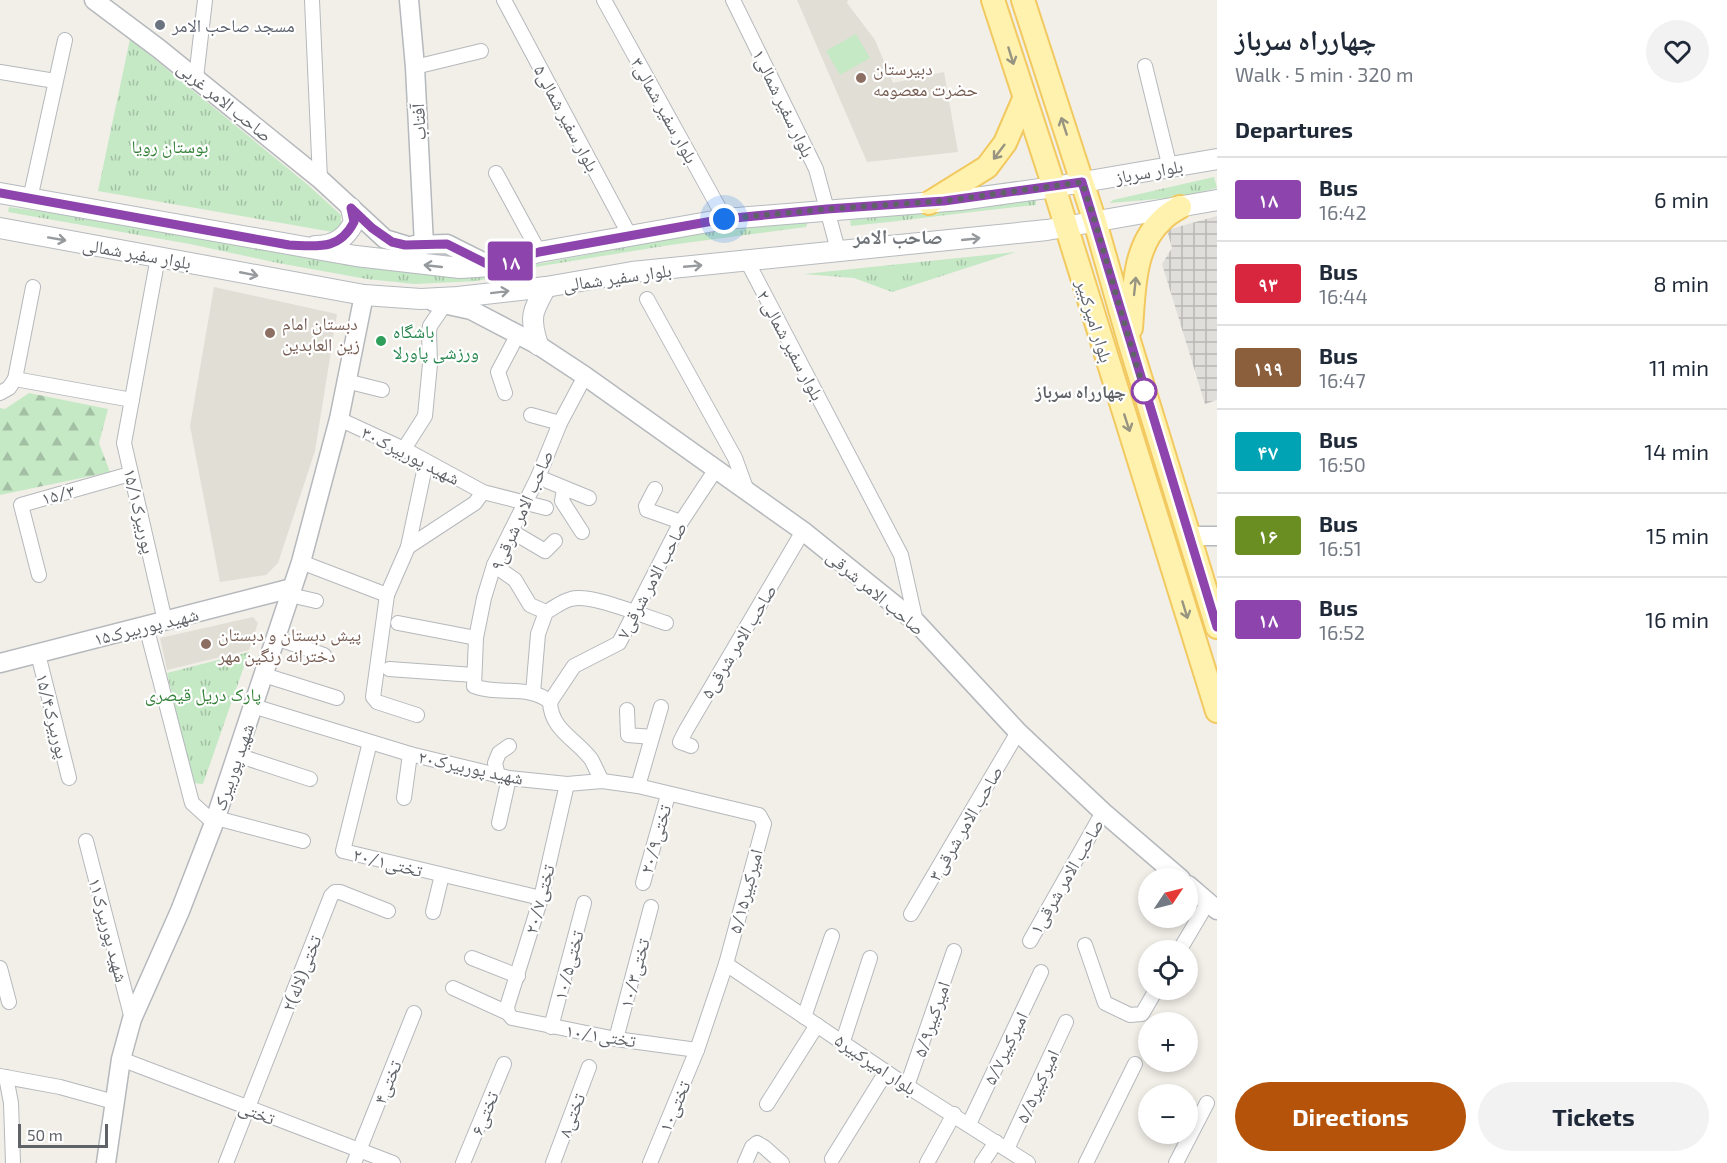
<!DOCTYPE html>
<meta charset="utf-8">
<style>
:root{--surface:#fff;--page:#f2f2f3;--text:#1f2937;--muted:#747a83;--line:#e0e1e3;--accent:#b45309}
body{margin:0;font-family:"Exo 2","Noto Naskh Arabic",sans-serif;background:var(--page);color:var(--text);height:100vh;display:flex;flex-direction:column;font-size:22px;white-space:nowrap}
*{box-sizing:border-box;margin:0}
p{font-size:20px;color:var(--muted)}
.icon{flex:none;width:33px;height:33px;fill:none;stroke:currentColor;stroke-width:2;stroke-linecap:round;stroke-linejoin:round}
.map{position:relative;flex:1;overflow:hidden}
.drawer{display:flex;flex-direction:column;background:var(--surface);width:510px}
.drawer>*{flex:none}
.badge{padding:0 12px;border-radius:4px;font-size:21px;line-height:39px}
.needle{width:39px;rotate:55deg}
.controls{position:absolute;left:1138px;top:868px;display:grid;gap:12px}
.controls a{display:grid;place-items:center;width:60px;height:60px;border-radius:50%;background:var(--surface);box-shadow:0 3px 9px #0003;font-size:30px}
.scale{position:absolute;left:18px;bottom:15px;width:90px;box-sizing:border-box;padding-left:6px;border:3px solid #5f6368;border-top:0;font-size:16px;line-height:21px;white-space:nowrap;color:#5f6368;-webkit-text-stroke:4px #fff;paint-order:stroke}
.you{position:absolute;width:30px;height:30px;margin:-15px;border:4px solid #fff;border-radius:50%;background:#1a73e8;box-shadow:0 0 0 9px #1a73e833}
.map>.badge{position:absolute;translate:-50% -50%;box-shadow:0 0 0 3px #fff}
h2{padding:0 18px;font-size:22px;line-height:54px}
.round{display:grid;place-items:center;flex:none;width:63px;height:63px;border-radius:32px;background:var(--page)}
.head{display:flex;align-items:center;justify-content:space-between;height:102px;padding:0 18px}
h1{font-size:28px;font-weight:700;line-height:45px}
.primary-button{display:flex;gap:12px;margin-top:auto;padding:12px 18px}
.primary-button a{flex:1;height:69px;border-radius:36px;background:var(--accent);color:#fff;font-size:24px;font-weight:700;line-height:69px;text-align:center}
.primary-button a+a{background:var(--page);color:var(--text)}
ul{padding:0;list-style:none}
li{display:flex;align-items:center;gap:18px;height:84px;padding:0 18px;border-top:2px solid var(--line)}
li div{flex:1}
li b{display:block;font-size:22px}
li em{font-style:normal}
li .badge{min-width:66px;font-weight:700;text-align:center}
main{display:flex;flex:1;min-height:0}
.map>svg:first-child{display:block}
.industrial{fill:url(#industrial-grid)}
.education{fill:#e1ded6}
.grass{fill:url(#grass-tufts)}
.forest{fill:url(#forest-firs)}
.pitch{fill:#c5e8c5}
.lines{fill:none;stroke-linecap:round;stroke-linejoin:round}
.minor-casing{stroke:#b5b8bc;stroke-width:16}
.tertiary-casing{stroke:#b5b8bc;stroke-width:21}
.secondary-casing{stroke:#b6babf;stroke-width:22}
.primary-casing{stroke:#f2c960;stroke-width:26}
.minor{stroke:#fff;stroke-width:14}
.tertiary{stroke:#fff;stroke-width:18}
.secondary{stroke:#fff;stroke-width:20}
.primary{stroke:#fff2af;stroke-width:22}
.oneway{stroke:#979581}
.oneway2{stroke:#979a9d}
.line-casing{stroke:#fff;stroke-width:14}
.line{stroke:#8e44ad;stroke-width:9}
.walk{stroke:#5f6368;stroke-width:6;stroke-dasharray:0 10.8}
.worship-dot{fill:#6b7280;stroke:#fff;stroke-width:2}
.education-dot{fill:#8d6e63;stroke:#fff;stroke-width:2}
.leisure-dot{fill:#2e9e5b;stroke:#fff;stroke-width:2}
.stop-dot{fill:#fff;stroke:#8e44ad;stroke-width:3}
.labels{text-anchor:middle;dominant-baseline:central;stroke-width:4.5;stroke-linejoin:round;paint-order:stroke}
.worship-label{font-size:18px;fill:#5b616d;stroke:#fff;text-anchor:start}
.education-label{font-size:18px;fill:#785e54;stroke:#fff;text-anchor:start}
.street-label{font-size:18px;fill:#5f6368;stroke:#fff}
.park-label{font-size:18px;fill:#348238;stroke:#fff}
.leisure-label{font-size:18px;fill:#27864d;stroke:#fff;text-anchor:start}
.stop-label{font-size:18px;font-weight:bold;fill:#5f6368;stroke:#fff;text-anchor:end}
.neighbourhood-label{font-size:20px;font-weight:bold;fill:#70757a;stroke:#fff}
</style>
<main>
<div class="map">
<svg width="1217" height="1163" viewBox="0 0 1217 1163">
<defs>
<pattern id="industrial-grid" width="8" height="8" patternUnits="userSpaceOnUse" patternTransform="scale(1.5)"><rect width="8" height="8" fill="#e0deda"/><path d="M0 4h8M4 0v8" fill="none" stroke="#b9b8b5"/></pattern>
<pattern id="grass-tufts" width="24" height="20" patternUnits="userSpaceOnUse" patternTransform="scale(1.5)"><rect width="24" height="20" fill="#c5e8c5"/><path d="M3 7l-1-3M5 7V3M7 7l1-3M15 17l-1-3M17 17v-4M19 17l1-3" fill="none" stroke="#a3c0a4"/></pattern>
<pattern id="forest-firs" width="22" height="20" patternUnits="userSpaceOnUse" patternTransform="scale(1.5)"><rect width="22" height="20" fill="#c5e8c5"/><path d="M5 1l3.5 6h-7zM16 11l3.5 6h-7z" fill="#a3c0a4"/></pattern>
</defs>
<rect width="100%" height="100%" fill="#f1efe8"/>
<polygon class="industrial" points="1217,216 1217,400 1205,404 1162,264 1172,248 1167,230"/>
<g class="education">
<polygon points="797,0 848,0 847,3 875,40 893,83 944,72 958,152 867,162"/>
<polygon points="214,287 337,314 315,451 278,563 266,575 220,582 190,426"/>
<polygon points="253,617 258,623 249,650 167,670 160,638"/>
</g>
<g class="grass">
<polygon points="130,39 308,185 341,215 341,225 333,232 98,191"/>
<polygon points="1214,177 1217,188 1180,197 1110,203 1113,200"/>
<path d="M 1036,198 L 1036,205 C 974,211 913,220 851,226 L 850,220 L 931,209 Z"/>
<polygon points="9,207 485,274 706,232 809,220 806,227 670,245 541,266 477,281 415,284 367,279 278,263 190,244 8,212"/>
<polygon points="1016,252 892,292 854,278 804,274"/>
<polygon points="249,652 203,784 193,783 167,673"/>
</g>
<polygon class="forest" points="29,393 108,409 99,443 110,472 0,495 0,408 5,409"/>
<polygon class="pitch" points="856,34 870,58 840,75 826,51"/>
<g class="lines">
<defs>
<g id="minor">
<polyline points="312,0 320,179"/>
<polyline points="504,0 630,236"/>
<polyline points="604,0 725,219"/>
<polyline points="733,0 816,169 838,250"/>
<polyline points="1145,66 1170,168"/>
<polyline points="415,67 481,51"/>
<polyline points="0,72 55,81"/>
<polyline points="196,78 205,0"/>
<polyline points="496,173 539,252"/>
<polyline points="30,199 65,40"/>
<polyline points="158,257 124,443 165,621"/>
<polyline points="747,261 901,555 916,622"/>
<polyline points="647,299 735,458 747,491"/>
<polyline points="15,379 132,400"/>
<polyline points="346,381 382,390"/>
<polyline points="0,393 9,388 15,379 33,287"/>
<polyline points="505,393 498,372 518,334"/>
<polyline points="531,415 560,423"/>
<polyline points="339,419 404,449 483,492 546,508"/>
<polyline points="404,449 425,416 430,364 429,332 430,326 445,304"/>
<polyline points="538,477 589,498"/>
<polyline points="564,489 562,501 582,532"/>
<polyline points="655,489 646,506 647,510 681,522"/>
<polyline points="511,531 545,551 555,541"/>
<polyline points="408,547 475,503 483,492"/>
<polyline points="301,562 387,595"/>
<polyline points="494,565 515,580 530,605 546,612"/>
<polyline points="39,575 21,505 130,474"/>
<polyline points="290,595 316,601"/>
<polyline points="398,623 476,638"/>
<polyline points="146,626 192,803 214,823"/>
<polyline points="276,638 324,655"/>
<polyline points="38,654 69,778"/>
<polyline points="389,669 474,675"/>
<polyline points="264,675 337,698"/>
<path d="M 533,693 L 538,634 L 546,612 C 554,608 562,601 571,599 C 591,593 645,617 666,623"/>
<path d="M 550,702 C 529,684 498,696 474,686 L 476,638 L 484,598 L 494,565 L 538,477 L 560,423 L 585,376"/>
<polyline points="550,702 574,666 619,643 681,522 716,469"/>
<path d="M 550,702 C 551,730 576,739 591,759 C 595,766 598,774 602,781"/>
<polyline points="253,706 410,754 509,778 567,784 602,781 638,786 759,815 764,824 726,964 697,1050 650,1163"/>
<polyline points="627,710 628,735 652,737"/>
<polyline points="417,715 377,702 373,697 387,595 408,547 426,462"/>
<polyline points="370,742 343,851 541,898"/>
<polyline points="691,746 680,742 686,730 803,531"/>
<polyline points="237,755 310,779"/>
<polyline points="498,776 495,763 499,753 509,746"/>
<polyline points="638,786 661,707"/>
<polyline points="404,798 410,754"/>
<polyline points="216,818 303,841"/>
<polyline points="499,823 509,778"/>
<polyline points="86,841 132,1019"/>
<polyline points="643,883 668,795"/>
<polyline points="433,912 442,875"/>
<polyline points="911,914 1018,732"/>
<polyline points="1030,941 1103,812"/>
<polyline points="1085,945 1105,1003 1130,1015 1142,1014 1156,990"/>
<polyline points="1179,951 1208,902"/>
<polyline points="472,958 518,976"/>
<polyline points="726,964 907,1086 1028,1163"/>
<polyline points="0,968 9,1002"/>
<polyline points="453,988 508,1013 512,1018 616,1039 697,1050"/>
<polyline points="508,1013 507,1007 541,898 567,784"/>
<polyline points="804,1017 832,936"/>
<polyline points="551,1027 584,903"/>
<polyline points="616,1039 651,907"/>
<polyline points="843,1041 870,958"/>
<polyline points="121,1059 393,1163"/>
<polyline points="0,1076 60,1087 114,1102"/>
<polyline points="6,1077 11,1103 13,1163"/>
<polyline points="907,1086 954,951"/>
<polyline points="767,1104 817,1025"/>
<polyline points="969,1124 1041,972"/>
<polyline points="1007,1149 1066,1022"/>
<polyline points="832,1159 886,1072"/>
<polyline points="226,1163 331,896 335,892 340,892 388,911"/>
<polyline points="354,1163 414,1013"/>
<polyline points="463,1163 504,1064"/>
<polyline points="553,1163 589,1067"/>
<polyline points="745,1163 752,1147 757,1143 764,1147 782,1163"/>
<polyline points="927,1163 954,1114"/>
<polyline points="982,1163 996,1142"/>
<polyline points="1086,1163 1135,1064"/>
<polyline points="1176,1163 1207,1103"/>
</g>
<g id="tertiary">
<polyline points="94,0 158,48 320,179 385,239 405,245"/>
<polyline points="409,0 415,67 424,245"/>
<polyline points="414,245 447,244 491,266"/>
<polyline points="434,302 471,310 538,345 585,376 803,531 916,622 1018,732 1103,812 1181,879"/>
<polyline points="1189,536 1217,536"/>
<polyline points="0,663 292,588"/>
<polyline points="1188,885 1217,910"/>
<polyline points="106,1163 121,1059 132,1019 180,911 214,823 301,562 339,419 364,295"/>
</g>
<g id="secondary">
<polyline points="0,193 356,256 460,268 491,266 539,252 725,219 960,200 1054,187 1217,159"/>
<polyline points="0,228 364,295 421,299 458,297 546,287 632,272 1047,230 1217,200"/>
<path d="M 315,246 C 335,246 346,238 354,222 L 351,208"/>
<path d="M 538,345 C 529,317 532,312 546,287"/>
</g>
<g id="primary">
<polyline points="993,0 1054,187 1217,711"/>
<polyline points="1023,0 1095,222 1130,344 1217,627"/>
<polyline points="929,203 987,167 1005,143 1024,99"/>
<path d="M 1131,328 C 1134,292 1133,247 1161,221 C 1166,215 1173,211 1180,207"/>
</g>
</defs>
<use href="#minor" class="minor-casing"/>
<use href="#tertiary" class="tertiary-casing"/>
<use href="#secondary" class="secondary-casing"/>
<use href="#primary" class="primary-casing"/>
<use href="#minor" class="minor"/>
<use href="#tertiary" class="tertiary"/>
<use href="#secondary" class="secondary"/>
<use href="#primary" class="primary"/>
</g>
<defs><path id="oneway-shaft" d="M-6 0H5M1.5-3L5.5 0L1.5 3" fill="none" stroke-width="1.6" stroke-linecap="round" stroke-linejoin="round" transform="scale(1.5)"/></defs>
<g class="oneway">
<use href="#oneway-shaft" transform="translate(1011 56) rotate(73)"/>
<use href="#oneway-shaft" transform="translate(1064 126) rotate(-108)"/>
<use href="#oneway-shaft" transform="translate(999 152) rotate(127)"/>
<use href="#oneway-shaft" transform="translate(1135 286) rotate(-84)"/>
<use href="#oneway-shaft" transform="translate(1127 423) rotate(72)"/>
<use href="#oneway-shaft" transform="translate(1185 610) rotate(73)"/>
</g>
<g class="oneway2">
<use href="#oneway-shaft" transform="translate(57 239) rotate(10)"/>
<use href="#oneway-shaft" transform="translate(971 239) rotate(-6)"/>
<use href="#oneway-shaft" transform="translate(433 266) rotate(-174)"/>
<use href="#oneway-shaft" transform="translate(693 266) rotate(-5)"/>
<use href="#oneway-shaft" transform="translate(249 274) rotate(11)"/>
<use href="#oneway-shaft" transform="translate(500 292) rotate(-7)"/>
</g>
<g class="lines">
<defs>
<path id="line" d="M 0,193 L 289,245 C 317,246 339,251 354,222 L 351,208 L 372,228 L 392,242 L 405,245 L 447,244 L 491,266 L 539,252 L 724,219 L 827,209 L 944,201 L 1082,182 L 1217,627"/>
</defs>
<use href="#line" class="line-casing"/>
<use href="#line" class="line"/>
<polyline class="walk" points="724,219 827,209 944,201 1082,182 1095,222 1145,394 1144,391"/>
</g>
<circle class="worship-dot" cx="160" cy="25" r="6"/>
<g class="education-dot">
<circle cx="861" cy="78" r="6"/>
<circle cx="270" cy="333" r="6"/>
<circle cx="206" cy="644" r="6"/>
</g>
<circle class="leisure-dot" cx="381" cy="341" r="6"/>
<circle class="stop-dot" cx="1144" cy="391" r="12"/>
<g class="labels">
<g class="worship-label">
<text x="172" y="25">مسجد صاحب الامر</text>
</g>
<g class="education-label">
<text x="873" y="68">دبیرستان<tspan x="873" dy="21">حضرت معصومه</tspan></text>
<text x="282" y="323">دبستان امام<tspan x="282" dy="21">زین العابدین</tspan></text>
<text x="218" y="634">پیش دبستان و دبستان<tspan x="218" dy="21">دخترانه رنگین مهر</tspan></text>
</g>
<g class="street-label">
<text transform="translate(225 101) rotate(39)">صاحب الامر غربی</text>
<text transform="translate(784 103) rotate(64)">بلوار سفیر شمالی۱</text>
<text transform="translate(665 110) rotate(61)">بلوار سفیر شمالی۳</text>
<text transform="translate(567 118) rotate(62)">بلوار سفیر شمالی۵</text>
<text transform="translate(418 122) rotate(-93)">آفتاب</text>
<text transform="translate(1149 171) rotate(-10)">بلوار سرباز</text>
<text transform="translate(137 253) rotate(10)">بلوار سفیر شمالی</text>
<text transform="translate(617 277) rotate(-8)">بلوار سفیر شمالی</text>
<text transform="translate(1095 321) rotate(73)">بلوار امیرکبیر</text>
<text transform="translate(791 345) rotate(62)">بلوار سفیر شمالی ۲</text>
<text transform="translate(411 455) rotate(27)">شهید پوربیرک۳۰</text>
<text transform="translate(58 494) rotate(-15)">۱۵/۳</text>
<text transform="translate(521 510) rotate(-66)">صاحب الامر شرقی۹</text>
<text transform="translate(140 511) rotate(77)">پوربیرک۱۵/۱</text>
<text transform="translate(651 580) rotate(-62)">صاحب الامر شرقی۷</text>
<text transform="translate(876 592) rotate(40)">صاحب الامر شرقی</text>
<text transform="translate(146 626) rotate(-14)">شهید پوربیرک۱۵</text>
<text transform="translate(738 641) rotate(-59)">صاحب الامر شرقی۵</text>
<text transform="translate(53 716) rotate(76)">پوربیرک۱۵/۴</text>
<text transform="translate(233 767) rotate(-71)">شهید پوربیرک</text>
<text transform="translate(471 767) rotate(12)">شهید پوربیرک۲۰</text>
<text transform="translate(965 823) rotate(-60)">صاحب الامر شرقی۳</text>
<text transform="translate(655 839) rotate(-74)">تختی۲۰/۹</text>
<text transform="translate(388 862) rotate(14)">تختی۲۰/۱</text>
<text transform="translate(1066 876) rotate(-60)">صاحب الامر شرقی۱</text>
<text transform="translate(745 891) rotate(-75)">امیرکبیر۵/۱۵</text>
<text transform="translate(539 899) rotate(-75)">تختی۲۰/۷</text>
<text transform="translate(109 930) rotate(75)">شهید پوربیرک۱۱</text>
<text transform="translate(568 965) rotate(-75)">تختی۱۰/۵</text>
<text transform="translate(301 973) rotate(-69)">۲تختی(لاله)</text>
<text transform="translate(634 973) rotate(-75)">تختی۱۰/۳</text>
<text transform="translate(931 1019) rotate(-71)">امیرکبیر۵/۹</text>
<text transform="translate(601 1035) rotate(9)">تختی۱۰/۱</text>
<text transform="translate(1005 1048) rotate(-64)">امیرکبیر۵/۷</text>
<text transform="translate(876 1064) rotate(34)">بلوار امیرکبیر۵</text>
<text transform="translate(387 1082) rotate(-68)">تختی۴</text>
<text transform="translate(1037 1086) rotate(-65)">امیرکبیر۵/۵</text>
<text transform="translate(674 1106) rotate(-67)">تختی۱۰</text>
<text transform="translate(257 1112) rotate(21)">تختی</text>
<text transform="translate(484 1113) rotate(-68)">تختی۶</text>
<text transform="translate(571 1115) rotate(-69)">تختی۸</text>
</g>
<g class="park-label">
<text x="170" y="146">بوستان رویا</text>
<text x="203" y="694">پارک دریل قیصری</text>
</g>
<g class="leisure-label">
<text x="393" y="331">باشگاه<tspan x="393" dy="21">ورزشی پاورلا</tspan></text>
</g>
<g class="stop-label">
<text x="1126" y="391">چهارراه سرباز</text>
</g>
<g class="neighbourhood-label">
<text x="898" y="236">صاحب الامر</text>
</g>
</g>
</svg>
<div class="controls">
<a><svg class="needle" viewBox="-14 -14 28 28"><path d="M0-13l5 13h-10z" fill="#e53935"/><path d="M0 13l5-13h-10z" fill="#747a83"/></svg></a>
<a><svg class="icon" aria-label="locate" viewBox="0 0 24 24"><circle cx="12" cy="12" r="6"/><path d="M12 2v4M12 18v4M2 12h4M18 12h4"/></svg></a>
<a>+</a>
<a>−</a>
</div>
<div class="scale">50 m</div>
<div class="you" style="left:724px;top:219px"></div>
<b class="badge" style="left:510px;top:261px;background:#8e44ad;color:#fff">۱۸</b>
</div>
<section class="drawer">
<div class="head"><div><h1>چهارراه سرباز</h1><p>Walk · 5 min · 320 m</p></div><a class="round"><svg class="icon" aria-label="heart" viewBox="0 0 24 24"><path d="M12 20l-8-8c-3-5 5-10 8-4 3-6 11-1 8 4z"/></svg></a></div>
<h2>Departures</h2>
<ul>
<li><span class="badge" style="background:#8e44ad;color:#fff">۱۸</span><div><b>Bus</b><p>16:42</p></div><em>6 min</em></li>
<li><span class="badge" style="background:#d7263d;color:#fff">۹۳</span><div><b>Bus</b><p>16:44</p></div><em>8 min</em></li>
<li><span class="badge" style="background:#8b5e3c;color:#fff">۱۹۹</span><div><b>Bus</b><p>16:47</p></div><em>11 min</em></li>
<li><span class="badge" style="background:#00a3b4;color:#fff">۴۷</span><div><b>Bus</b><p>16:50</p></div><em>14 min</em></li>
<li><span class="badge" style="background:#6b8e23;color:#fff">۱۶</span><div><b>Bus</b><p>16:51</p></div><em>15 min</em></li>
<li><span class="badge" style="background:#8e44ad;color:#fff">۱۸</span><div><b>Bus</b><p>16:52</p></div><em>16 min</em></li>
</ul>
<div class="primary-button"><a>Directions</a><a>Tickets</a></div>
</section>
</main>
